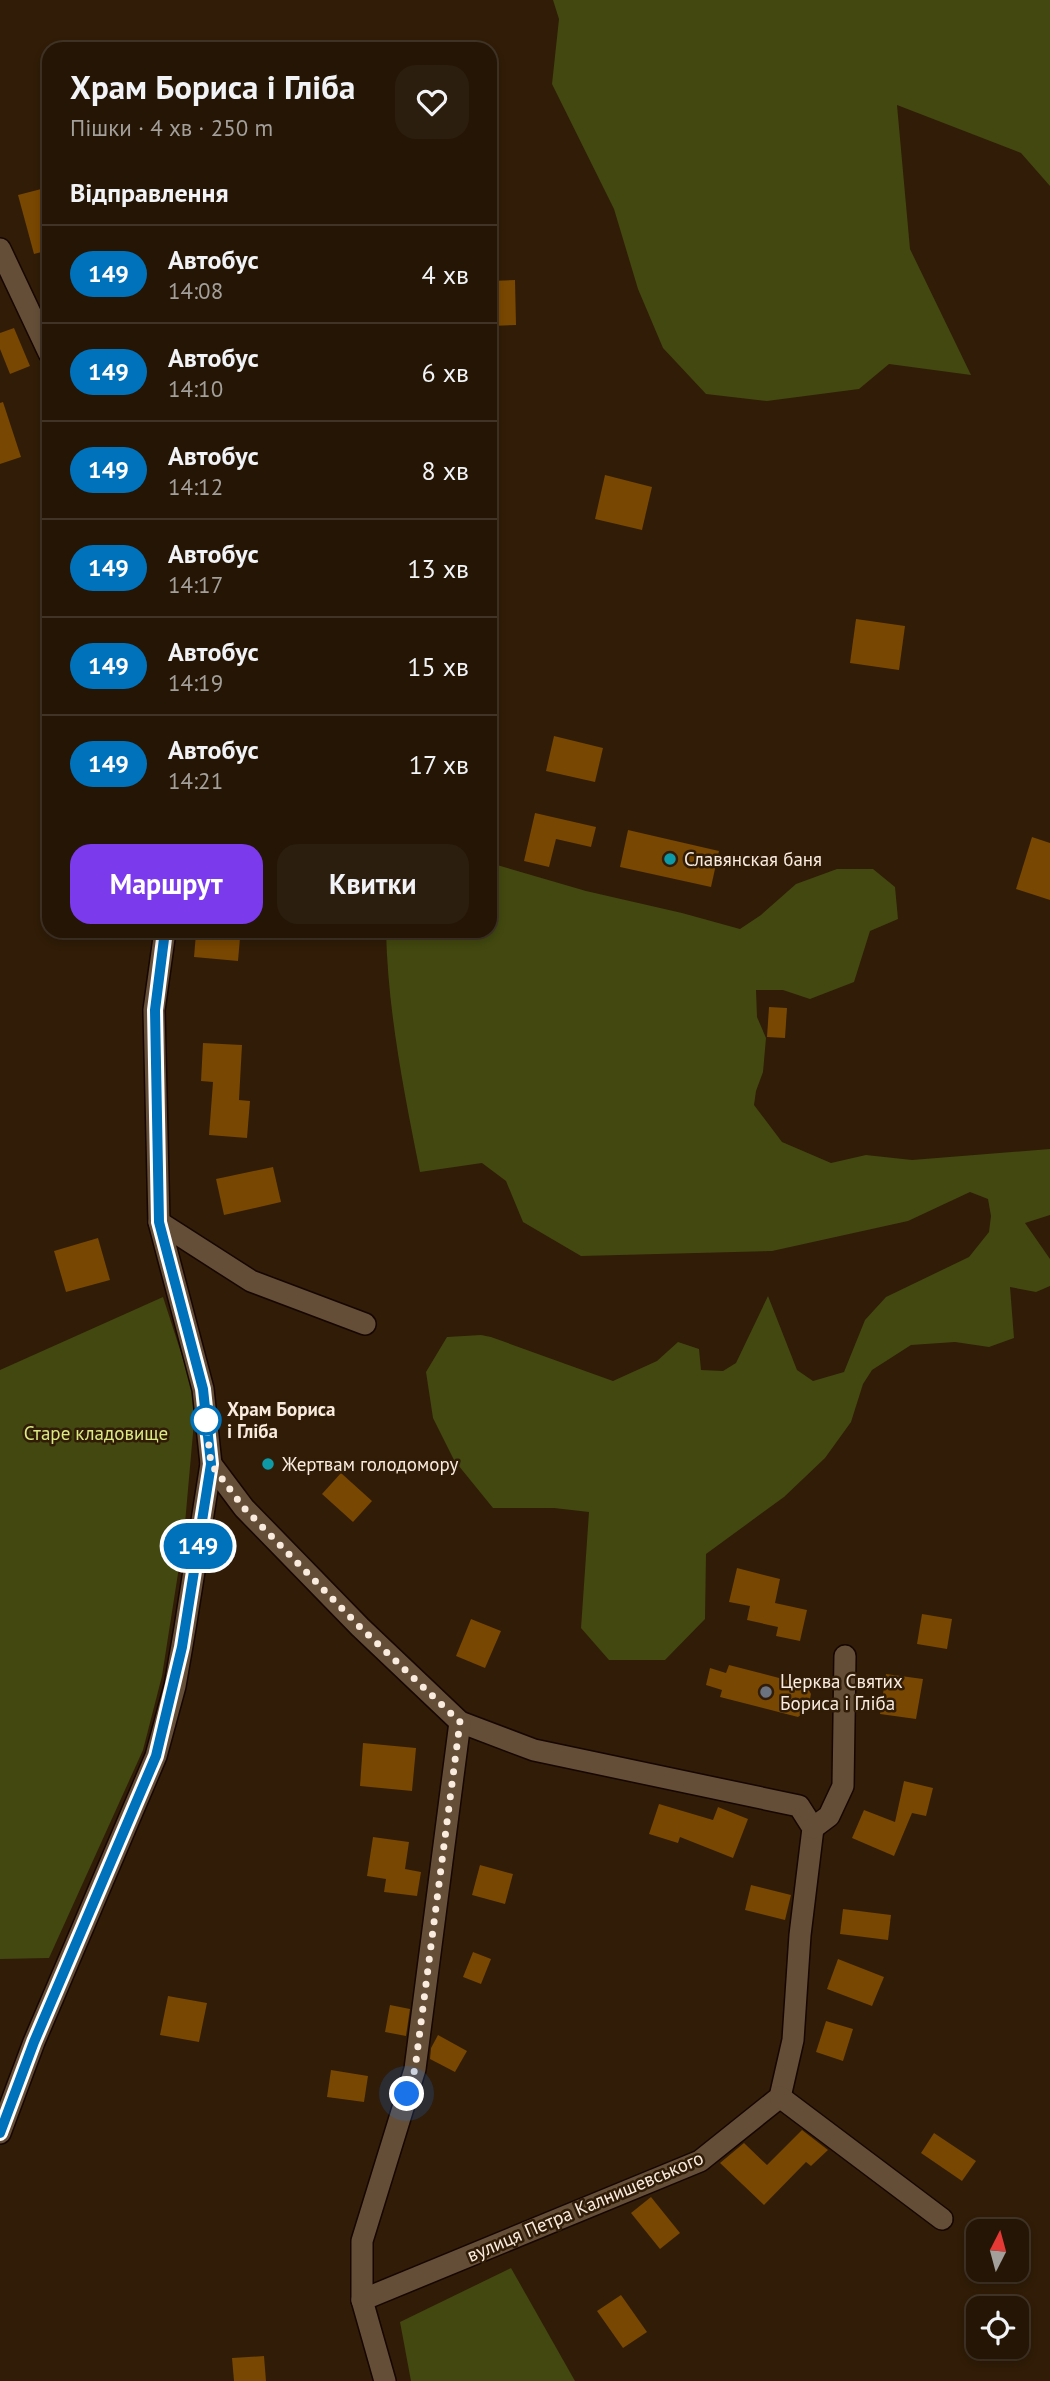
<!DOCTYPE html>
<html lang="uk">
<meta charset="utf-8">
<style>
:root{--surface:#241505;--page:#2c1e0f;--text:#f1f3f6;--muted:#a39f9a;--line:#413427;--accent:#7c3aed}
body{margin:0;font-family:"PT Sans",sans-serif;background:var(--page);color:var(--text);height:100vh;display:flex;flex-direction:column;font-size:26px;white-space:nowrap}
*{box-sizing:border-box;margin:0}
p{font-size:23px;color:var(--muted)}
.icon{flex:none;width:38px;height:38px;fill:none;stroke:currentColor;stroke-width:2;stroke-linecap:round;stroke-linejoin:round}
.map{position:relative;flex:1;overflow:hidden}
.panel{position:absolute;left:42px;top:42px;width:455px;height:896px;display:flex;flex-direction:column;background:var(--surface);border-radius:21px;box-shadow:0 4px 10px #0003,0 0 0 2px var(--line)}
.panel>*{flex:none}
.badge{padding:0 14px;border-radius:23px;font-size:24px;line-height:46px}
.needle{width:46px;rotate:6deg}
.fabs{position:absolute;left:966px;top:2219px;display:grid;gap:14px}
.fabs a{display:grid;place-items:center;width:63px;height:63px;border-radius:14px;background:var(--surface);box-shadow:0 4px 10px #0003,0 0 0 2px var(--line);font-size:35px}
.you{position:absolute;width:35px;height:35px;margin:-18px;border:5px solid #fff;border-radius:50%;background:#1a73e8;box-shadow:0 0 0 10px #1a73e833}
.map>.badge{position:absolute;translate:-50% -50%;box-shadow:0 0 0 4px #fff}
h2{padding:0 28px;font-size:26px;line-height:63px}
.round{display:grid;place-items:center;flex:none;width:74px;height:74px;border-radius:21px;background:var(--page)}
.headline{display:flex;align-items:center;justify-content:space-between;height:119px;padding:0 28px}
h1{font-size:33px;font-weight:700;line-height:52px}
.button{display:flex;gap:14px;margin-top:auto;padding:14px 28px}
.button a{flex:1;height:80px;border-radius:21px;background:var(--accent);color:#fff;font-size:28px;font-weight:700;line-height:80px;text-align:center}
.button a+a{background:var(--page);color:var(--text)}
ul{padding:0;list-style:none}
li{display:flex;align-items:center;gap:21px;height:98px;padding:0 28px;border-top:2px solid var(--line)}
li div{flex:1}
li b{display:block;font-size:26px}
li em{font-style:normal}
li .badge{min-width:77px;font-weight:700;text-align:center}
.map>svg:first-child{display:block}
.green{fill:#42480f}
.building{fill:#784701}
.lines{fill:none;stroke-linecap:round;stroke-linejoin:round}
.minor-casing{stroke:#170600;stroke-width:24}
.minor{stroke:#644e38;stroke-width:21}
.line-casing{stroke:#fff;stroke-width:16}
.line{stroke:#0072bc;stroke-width:10}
.walk{stroke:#f9ebde;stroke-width:7;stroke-dasharray:0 12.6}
.culture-dot{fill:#0f9aa8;stroke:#301c07;stroke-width:2.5}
.stop-dot{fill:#fff;stroke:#0072bc;stroke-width:3.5}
.worship-dot{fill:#6b7280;stroke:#301c07;stroke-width:2.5}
.labels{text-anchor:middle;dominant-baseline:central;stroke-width:5;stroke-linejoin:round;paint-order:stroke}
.poi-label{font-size:19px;fill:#f9ebde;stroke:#301c07;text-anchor:start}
.stop-label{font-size:19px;font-weight:bold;fill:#f9ebde;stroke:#301c07;text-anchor:start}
.park-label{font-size:19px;fill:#dcea84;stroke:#301c07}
.street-label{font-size:19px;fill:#f9ebde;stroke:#301c07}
</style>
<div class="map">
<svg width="1050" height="2381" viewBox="0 0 1050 2381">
<rect width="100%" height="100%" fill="#301c07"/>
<g class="green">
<polygon points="553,0 1050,0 1050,186 1021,153 897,105 910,249 971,375 889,364 859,389 767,401 706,394 663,348 638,289 614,209 552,84 559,19"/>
<path d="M 490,863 L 586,891 L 682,913 L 740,929 L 761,915 L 796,884 L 837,869 L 873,869 L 895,887 L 898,919 L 870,931 L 854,982 L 810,999 L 783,990 L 756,990 L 757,1017 L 766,1038 L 763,1072 L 756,1091 L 754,1105 L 782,1142 L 831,1163 L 866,1155 L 912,1160 L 1050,1149 L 1050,1215 L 1025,1223 L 1050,1259 L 1050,1286 L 1036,1292 L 1010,1287 L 1014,1338 L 989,1347 L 955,1342 L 911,1345 L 872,1370 L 863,1384 L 851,1422 L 825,1458 L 784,1497 L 706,1554 L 705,1619 L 665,1660 L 609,1660 L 581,1628 L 589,1512 L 554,1508 L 493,1508 L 454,1460 L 433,1418 L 426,1372 L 447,1337 L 481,1335 L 491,1337 L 613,1381 L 657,1361 L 678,1342 L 699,1349 L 701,1370 L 723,1371 L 736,1363 L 768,1296 L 797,1370 L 813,1381 L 844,1372 L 865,1320 L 886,1297 L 969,1257 L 989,1232 L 991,1216 L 988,1199 L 970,1192 L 908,1221 L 772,1251 L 581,1256 L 523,1222 L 506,1181 L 482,1163 L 420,1172 C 404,1092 388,1013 386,931 L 490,931 Z"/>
<polygon points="163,1297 196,1399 184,1535 162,1676 143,1750 49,1958 0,1959 0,1370"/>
<polygon points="511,2268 575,2381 411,2381 400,2322"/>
</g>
<g class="building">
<polygon points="49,187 49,250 34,254 18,195"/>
<polygon points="515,280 516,325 490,326 490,281"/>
<polygon points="14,328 30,366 10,374 0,349 0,333"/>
<polygon points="3,402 21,457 0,464 0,403"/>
<polygon points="605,475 652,487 642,530 595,519"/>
<polygon points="856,619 905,626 899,670 850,663"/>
<polygon points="554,736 603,748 595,782 546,771"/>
<polygon points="535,813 596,827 591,847 556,839 549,867 524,861"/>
<polygon points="628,830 719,851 711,887 620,867"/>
<polygon points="1032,837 1050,843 1050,900 1016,889"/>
<polygon points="196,934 240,938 238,961 194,957"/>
<polygon points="769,1007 787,1008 785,1038 767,1037"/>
<polygon points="203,1043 242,1045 239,1100 250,1101 247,1138 209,1135 213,1082 201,1081"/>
<polygon points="273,1167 281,1202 224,1215 216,1179"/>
<polygon points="98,1238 110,1280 66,1292 54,1251"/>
<polygon points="341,1473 372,1501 353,1522 322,1494"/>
<polygon points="737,1568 780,1579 775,1603 807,1610 800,1641 776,1636 778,1627 747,1620 750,1606 729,1602"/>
<polygon points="922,1614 952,1619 947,1649 917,1644"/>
<polygon points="471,1619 501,1631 485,1668 456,1656"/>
<polygon points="729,1665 806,1685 811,1694 808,1709 798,1717 720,1697 722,1690 706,1685 710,1668 726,1673"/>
<polygon points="886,1674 923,1679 916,1719 880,1714"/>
<polygon points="363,1743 416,1748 412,1791 360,1786"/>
<polygon points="904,1781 933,1788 926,1816 912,1813 894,1856 852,1838 864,1810 895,1822"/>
<polygon points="659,1804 713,1820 718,1807 748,1819 733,1858 680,1837 678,1843 649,1834"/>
<polygon points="373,1837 409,1842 405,1869 421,1872 417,1896 384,1892 386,1879 367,1876"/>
<polygon points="480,1865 513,1874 505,1904 472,1895"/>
<polygon points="751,1885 791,1895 785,1920 745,1910"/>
<polygon points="843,1909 891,1915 888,1940 840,1934"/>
<polygon points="473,1952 491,1959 481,1984 463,1977"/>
<polygon points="838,1959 884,1977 872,2006 827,1989"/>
<polygon points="168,1996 207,2003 199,2042 160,2035"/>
<polygon points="390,2005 410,2009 406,2036 385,2032"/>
<polygon points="826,2021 853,2029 843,2061 816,2052"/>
<polygon points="438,2035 467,2051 455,2072 430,2059 431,2048"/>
<polygon points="331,2070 368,2076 364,2102 327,2097"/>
<polygon points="802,2130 828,2150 811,2166 806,2162 764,2205 720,2163 744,2143 767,2165"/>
<polygon points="934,2133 976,2161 962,2181 921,2153"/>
<polygon points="651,2197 680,2233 660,2249 631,2213"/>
<polygon points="621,2295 647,2332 623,2348 597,2311"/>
<polygon points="264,2356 266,2381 234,2381 232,2358"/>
</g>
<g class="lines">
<defs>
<g id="minor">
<polyline points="0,249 49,353"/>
<polyline points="159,1222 251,1281 365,1324"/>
<polyline points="211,1464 244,1508 360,1627 460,1722 534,1750 799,1806 813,1828 800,1935 793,2040 780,2097 700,2161 362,2300"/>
<polyline points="813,1828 829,1816 843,1786 845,1656"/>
<polyline points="780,2097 942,2219"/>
<polyline points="0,2133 34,2042 156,1756 175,1686 185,1628 211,1464 203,1389 159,1222 154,1010 165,931"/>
<polyline points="385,2381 362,2300 362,2241 415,2069 460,1722"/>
</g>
</defs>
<use href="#minor" class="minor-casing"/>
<use href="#minor" class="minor"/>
</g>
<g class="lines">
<defs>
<polyline id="line" points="0,2133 34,2042 156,1756 182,1647 211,1464 203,1389 159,1222 155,1010 165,931"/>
</defs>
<use href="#line" class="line-casing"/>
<use href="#line" class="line"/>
<polyline class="walk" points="206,1420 211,1464 244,1508 360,1627 460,1722 415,2069 407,2094"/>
</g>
<g class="culture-dot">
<circle cx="670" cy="859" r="7"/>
<circle cx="268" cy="1464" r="7"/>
</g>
<circle class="stop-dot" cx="206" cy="1420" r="14"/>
<circle class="worship-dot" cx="766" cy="1692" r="7"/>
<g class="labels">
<g class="poi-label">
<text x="684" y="859">Славянская баня</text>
<text x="282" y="1464">Жертвам голодомору</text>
<text x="780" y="1681">Церква Святих<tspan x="780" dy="22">Бориса і Гліба</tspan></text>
</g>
<g class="stop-label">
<text x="227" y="1409">Храм Бориса<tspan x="227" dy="22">і Гліба</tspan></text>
</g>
<g class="park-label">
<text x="96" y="1433">Старе кладовище</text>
</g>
<g class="street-label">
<text transform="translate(585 2206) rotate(-23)">вулиця Петра Калнишевського</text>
</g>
</g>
</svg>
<div class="fabs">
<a><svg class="needle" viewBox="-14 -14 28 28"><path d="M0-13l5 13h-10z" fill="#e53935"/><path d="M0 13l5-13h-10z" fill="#a39f9a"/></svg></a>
<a><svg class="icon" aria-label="locate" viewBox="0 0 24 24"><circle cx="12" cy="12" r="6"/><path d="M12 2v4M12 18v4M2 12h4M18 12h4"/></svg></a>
</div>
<div class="you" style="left:407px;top:2094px"></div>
<b class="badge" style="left:198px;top:1546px;background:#0072bc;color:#fff">149</b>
<section class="panel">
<div class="headline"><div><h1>Храм Бориса і Гліба</h1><p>Пішки · 4 хв · 250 m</p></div><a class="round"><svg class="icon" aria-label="heart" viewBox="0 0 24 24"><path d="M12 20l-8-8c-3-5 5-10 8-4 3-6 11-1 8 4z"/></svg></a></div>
<h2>Відправлення</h2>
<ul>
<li><span class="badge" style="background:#0072bc;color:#fff">149</span><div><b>Автобус</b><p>14:08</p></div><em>4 хв</em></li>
<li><span class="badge" style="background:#0072bc;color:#fff">149</span><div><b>Автобус</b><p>14:10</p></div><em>6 хв</em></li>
<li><span class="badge" style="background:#0072bc;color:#fff">149</span><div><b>Автобус</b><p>14:12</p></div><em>8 хв</em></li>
<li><span class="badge" style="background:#0072bc;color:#fff">149</span><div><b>Автобус</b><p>14:17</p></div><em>13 хв</em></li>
<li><span class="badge" style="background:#0072bc;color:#fff">149</span><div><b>Автобус</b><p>14:19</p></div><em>15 хв</em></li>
<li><span class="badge" style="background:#0072bc;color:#fff">149</span><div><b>Автобус</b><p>14:21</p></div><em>17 хв</em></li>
</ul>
<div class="button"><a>Маршрут</a><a>Квитки</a></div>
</section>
</div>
